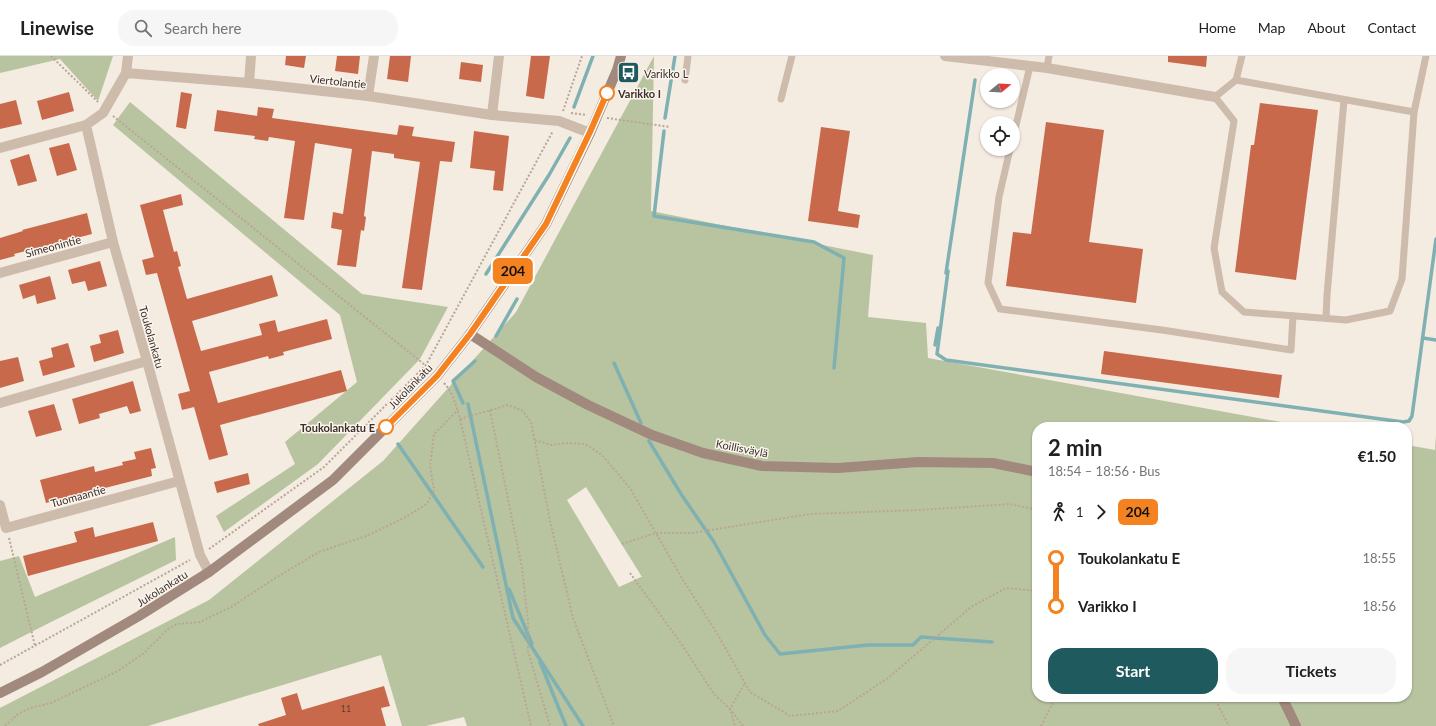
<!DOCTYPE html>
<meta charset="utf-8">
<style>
:root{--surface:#fff;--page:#f6f6f6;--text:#202124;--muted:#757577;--line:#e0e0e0;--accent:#1f5a5e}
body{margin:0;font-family:Lato,sans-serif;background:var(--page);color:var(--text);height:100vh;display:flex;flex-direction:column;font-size:15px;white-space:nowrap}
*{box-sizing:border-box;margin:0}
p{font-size:13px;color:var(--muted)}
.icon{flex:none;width:22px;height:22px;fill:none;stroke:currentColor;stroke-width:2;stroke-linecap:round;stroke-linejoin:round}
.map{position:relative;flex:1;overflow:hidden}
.sheet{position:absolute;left:1032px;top:366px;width:380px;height:280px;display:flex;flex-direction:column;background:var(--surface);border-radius:16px;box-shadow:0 1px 3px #0004}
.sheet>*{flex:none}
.badge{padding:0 8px;border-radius:6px;font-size:14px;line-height:26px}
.needle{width:26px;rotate:72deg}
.fabs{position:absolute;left:980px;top:12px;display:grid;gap:8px}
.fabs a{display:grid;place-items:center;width:40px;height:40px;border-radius:50%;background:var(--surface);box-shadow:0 1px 3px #0004;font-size:20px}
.map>.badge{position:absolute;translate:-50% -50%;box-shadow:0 0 0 2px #fff}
.legs{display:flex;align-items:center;gap:6px;height:44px;padding:0 16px;font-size:13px}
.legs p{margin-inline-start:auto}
.overview{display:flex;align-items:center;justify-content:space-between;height:68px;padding:0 16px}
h1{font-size:22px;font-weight:700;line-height:30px}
.action{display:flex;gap:8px;margin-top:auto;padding:8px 16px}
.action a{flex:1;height:46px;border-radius:16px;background:var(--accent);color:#fff;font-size:16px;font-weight:700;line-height:46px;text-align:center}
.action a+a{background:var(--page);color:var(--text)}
ul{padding:0 16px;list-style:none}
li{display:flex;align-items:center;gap:14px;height:48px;font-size:15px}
li i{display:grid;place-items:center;width:6px;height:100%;margin:0 5px;background:currentColor}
li i::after{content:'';width:10px;height:10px;margin:-5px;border:3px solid;border-radius:50%;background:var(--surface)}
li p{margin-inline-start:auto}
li:first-child i{background:linear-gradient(#0000 50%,currentColor 0)}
li:last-child i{background:linear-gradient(currentColor 50%,#0000 0)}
header{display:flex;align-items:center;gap:24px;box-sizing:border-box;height:56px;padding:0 20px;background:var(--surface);border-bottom:1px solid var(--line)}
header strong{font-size:19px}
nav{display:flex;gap:22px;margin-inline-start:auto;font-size:14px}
.search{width:280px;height:36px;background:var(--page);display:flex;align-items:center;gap:10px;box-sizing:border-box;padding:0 14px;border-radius:16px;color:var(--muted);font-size:15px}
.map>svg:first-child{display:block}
.green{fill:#b8c4a0;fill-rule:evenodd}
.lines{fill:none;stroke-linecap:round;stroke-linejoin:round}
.stream{stroke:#7fb0b2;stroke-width:3.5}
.building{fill:#c8694b}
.path{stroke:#b9a596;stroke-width:2;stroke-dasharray:2 2;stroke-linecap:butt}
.lane{stroke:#cdbbac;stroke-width:7}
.street{stroke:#cdbbac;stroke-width:10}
.secondary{stroke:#a18a7d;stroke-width:10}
.line-1-casing{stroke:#fff;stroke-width:9}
.line-1{stroke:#f58220;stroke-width:6}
.stop-1-dot{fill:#fff;stroke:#f58220;stroke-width:2}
.labels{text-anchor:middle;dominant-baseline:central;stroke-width:3;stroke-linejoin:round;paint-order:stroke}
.number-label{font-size:9px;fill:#5e3e33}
.poi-label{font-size:11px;fill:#3b302b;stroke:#fbf5ee;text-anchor:start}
.street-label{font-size:11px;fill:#3b302b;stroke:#fbf5ee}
.stop-label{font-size:11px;font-weight:bold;fill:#3b302b;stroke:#fbf5ee;text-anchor:start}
</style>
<header>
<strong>Linewise</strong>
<div class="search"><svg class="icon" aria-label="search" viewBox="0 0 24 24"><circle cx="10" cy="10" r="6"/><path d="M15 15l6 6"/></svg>Search here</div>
<nav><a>Home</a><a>Map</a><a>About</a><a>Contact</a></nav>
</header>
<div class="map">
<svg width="1436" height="670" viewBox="0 0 1436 670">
<rect width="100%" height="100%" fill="#f4ebe1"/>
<g class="green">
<polygon points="0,0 113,0 98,45 60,3 0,17"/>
<path d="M 654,0 L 651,155 L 873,199 L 868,261 L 926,267 L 928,302 L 1308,371 L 1037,371 L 1037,641 L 1407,641 L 1407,389 L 1435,394 L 1436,379 L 1436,670 L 467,670 L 464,661 L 426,670 L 402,670 L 381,599 L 148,670 L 0,670 L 0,652 L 209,544 L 383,405 L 516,256 ZM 586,431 L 642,521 L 641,521 L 619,531 L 567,444 Z"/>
<polygon points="130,46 362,238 448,251 420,303 318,408 224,476 216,460 295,408 285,386 357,326 340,259 113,69"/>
<polygon points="175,481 176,504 45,569 0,592 0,505 19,500 35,541"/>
</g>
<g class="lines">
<g class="stream">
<polyline points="574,51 593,0"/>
<polyline points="665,62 675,0"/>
<polyline points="664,75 654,160 814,186 844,202 834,312"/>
<polyline points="948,215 937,298 946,304 1403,366 1409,365 1412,360 1436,183"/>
<polyline points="946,217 975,24"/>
<polyline points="486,218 549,119 570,82"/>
<polyline points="496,280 517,243"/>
<polyline points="1423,282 1436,284"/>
<polyline points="935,289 938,272"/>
<polyline points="614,307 641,367"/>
<polyline points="463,347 453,325 475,305"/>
<polyline points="468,348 513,562 583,670"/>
<polyline points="649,385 681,438 714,486 765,579 780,598 868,589 913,589 921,581 992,586"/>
<polyline points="398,388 483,511"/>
<polyline points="509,533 532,588"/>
<polyline points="540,606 566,670"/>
</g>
</g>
<g class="building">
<polygon points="286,0 306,0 304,12 285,9"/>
<polygon points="337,0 360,0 358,18 335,15"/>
<polygon points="390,0 411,0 408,26 387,23"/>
<polygon points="531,0 550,0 544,43 526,40"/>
<polygon points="1168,0 1207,0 1206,11 1168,6"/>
<polygon points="461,6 483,9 481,26 459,23"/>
<polygon points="69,36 74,55 42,64 37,45"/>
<polygon points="181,36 192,38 186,73 176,71"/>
<polygon points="16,44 22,68 0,73 0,48"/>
<polygon points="1260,47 1318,54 1296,224 1235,216 1251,89 1254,89"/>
<polygon points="258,51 274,53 272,62 397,79 399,69 414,71 412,80 455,86 452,106 440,105 422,234 402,232 420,106 394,102 394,98 372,95 364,160 366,161 364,175 361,174 356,211 337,209 342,174 331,172 333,156 343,158 352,93 315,87 304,164 284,162 295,85 269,81 268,85 254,83 255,80 214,75 217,54 257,60"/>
<polygon points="1046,66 1104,74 1089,186 1143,193 1136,247 1006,230 1013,176 1031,178"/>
<polygon points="821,71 850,75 838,155 860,159 858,172 808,165"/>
<polygon points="474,75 509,80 503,135 493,134 495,115 470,112"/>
<polygon points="69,87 77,114 57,120 49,92"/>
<polygon points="29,98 37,125 18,130 10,104"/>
<polygon points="181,138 183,149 163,154 174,196 177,195 181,210 178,211 187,243 272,219 278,240 192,265 201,295 262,279 259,268 275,264 278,276 327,263 332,283 283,296 284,299 269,303 268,300 209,316 218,347 341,314 347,335 220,369 228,399 209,404 194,351 182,354 178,338 190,335 157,217 146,219 142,204 154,201 140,149"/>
<polygon points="87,157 92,178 14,198 15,200 0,204 0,182 23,175 22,174"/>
<polygon points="100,205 107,230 88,235 85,225 72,228 68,214"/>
<polygon points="50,220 56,243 37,248 35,239 23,243 19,229"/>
<polygon points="118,274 124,297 94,306 90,290 101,287 99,279"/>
<polygon points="68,287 75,311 43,320 39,305 53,301 51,292"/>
<polygon points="1104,295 1282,319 1279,342 1101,318"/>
<polygon points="18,301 24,325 0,332 0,305"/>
<polygon points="133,325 141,355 130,358 127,350 99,358 100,362 79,368 72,343"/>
<polygon points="54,348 62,374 36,381 28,355"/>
<polygon points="151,392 156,412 151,413 152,420 46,447 40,424 94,410 95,416 123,409 122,406 136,403 134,396"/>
<polygon points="248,417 250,428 217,437 214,426"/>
<polygon points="153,466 158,485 28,520 23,500 77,486 74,476 93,471 95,481"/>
<polygon points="384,630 390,650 381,652 386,670 259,670 258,668 286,659 281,642 297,637 302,654"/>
</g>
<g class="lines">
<g class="path">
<polyline points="51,0 98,46"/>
<polyline points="563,55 582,0"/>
<polyline points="571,57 587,59"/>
<polyline points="113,60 430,313"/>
<polyline points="607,62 670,71"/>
<path d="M 444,327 C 454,338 456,350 460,363 L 531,670"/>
<polyline points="490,354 522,512 528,565 528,595 550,670"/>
<polyline points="460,363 508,349 523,355 531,366 550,465 573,562 614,670"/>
<polyline points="535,384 551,389 566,387 585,388 602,399 630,432 683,524 718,579 750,636 790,660 838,655 888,622 971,551 1006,532 1037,535"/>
<polyline points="9,482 35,590"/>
<polyline points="622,488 656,477 692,477 810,458 920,454 1010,448 1037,454"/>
<polyline points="209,493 324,411 426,309 553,75"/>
<polyline points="630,517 680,586 714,638 730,653 735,670"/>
<polyline points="0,609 190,504"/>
<polyline points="1214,641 1229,670"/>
<polyline points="5,670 18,658 30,652 51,647 118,615 144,597 168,573 177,568 200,566 231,551 277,521 319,496 366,480 404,462 427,448 434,434 430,410 434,378 458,354"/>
<polyline points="743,670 730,653 745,627"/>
<polyline points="1041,670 1056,641"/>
</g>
<g class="lane">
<polyline points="1242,0 1236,24 1215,41 1234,65 1214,192 1222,236 1244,256 1346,264 1390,255 1402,223 1414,56"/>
<polyline points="1047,12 1049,0"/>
<polyline points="685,24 688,0"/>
<polyline points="1236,24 1414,56 1426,0"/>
<polyline points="781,43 792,0"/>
<polyline points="1013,82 1030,10"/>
<polyline points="1010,93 999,141 988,227 1000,253 1162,274 1291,294 1293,260"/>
<polyline points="1326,262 1327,239 1344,44"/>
</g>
<g class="street">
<polyline points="945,0 1047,12 1215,41"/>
<polyline points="126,17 128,0"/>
<polyline points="249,27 251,0"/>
<polyline points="368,40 374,0"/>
<polyline points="492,59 499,0"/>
<polyline points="0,92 86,69"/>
<polyline points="0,217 113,186"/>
<polyline points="0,347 147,305"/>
<polyline points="0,449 6,472 179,425"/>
<polyline points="209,516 200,499 147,305 113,186 86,69 103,57 126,17 249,27 368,40 492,59 559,65 590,77"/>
</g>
<g class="secondary">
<polyline points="470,278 536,321 588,349 652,379 703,397 762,410 838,412 918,406 993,407 1037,416"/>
<polyline points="0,637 42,616 139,560 209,516 333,424 437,320 470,278 546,168 590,77 617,14 621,0"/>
<polyline points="1282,641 1296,670"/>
</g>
</g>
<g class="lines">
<defs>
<polyline id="line-1" points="386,371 437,320 470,278 546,168 590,76 607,37"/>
</defs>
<use href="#line-1" class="line-1-casing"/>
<use href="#line-1" class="line-1"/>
</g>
<defs>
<symbol id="bus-square" viewBox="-11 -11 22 22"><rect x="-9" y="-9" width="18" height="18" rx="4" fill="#1f5a5e" stroke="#fbf5ee"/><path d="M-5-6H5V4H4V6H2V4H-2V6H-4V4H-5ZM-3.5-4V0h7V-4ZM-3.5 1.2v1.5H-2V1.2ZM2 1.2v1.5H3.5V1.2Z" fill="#fff"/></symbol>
</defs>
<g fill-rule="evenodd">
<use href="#bus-square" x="616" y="4" width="25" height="25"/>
</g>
<g class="stop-1-dot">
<circle cx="607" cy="37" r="7"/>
<circle cx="386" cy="371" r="7"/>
</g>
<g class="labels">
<g class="number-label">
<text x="346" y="652">11</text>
</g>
<g class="poi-label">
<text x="644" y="17">Varikko L</text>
</g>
<g class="street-label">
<text transform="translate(338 25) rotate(6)">Viertolantie</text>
<text transform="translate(53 190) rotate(-15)">Simeonintie</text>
<text transform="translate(152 281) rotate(74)">Toukolankatu</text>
<text transform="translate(410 330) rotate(-46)">Jukolankatu</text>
<text transform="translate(742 392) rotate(11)">Koillisväylä</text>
<text transform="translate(78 440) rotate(-15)">Tuomaantie</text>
<text transform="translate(162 532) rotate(-32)">Jukolankatu</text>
</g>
<g class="stop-label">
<text x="618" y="37">Varikko I</text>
<text x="375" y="371" text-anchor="end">Toukolankatu E</text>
</g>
</g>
</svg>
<div class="fabs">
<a><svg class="needle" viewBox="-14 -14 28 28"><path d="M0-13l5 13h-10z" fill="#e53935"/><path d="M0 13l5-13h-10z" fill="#757577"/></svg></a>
<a><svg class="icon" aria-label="locate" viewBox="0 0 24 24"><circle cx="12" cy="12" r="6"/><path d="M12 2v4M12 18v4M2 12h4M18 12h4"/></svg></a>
</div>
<b class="badge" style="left:513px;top:215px;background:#f58220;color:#111">204</b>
<section class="sheet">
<div class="overview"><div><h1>2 min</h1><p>18:54 – 18:56 · Bus</p></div><b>€1.50</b></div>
<div class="legs"><svg class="icon" aria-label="walk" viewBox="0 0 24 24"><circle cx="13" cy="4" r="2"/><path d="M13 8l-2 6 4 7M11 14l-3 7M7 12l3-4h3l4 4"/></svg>1<svg class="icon" aria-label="forward" viewBox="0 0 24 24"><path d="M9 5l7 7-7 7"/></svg><b class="badge" style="background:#f58220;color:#111">204</b></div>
<ul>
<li><i style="color:#f58220"></i><b>Toukolankatu E</b><p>18:55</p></li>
<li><i style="color:#f58220"></i><b>Varikko I</b><p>18:56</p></li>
</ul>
<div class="action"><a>Start</a><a>Tickets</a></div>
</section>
</div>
